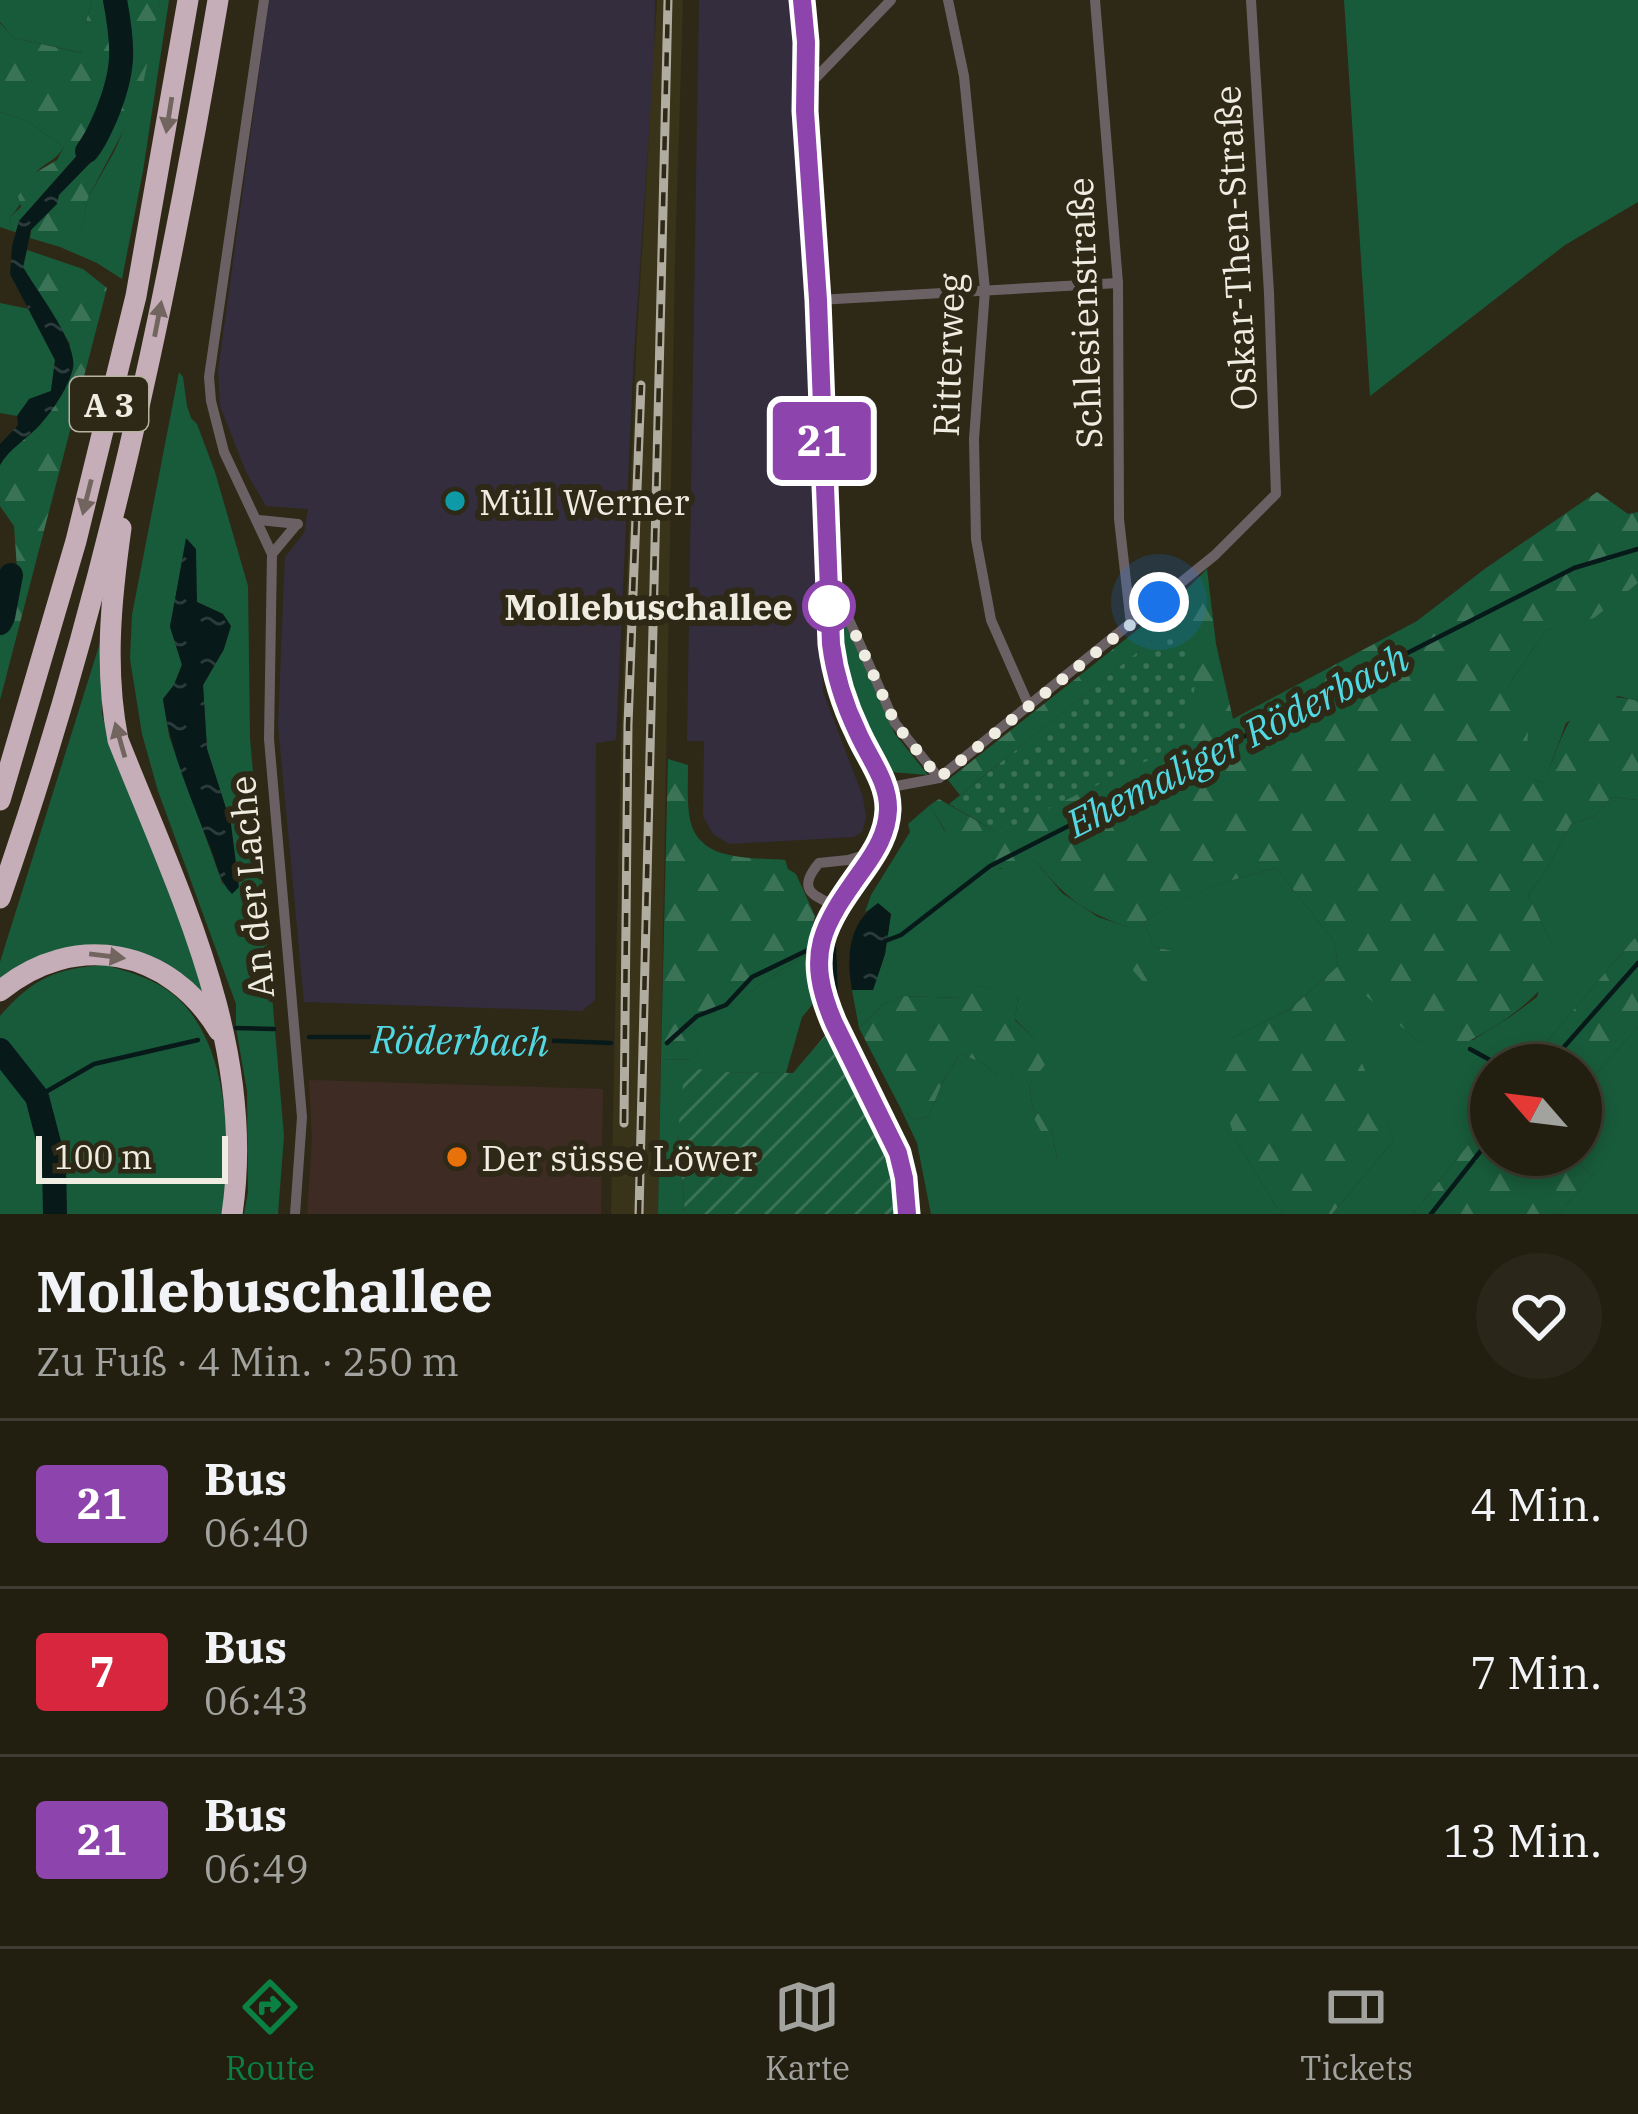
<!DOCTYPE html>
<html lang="de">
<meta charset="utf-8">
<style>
:root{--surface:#221f11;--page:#2a271a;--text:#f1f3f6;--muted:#a2a29f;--line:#3f3d31;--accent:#0b8043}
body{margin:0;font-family:"IBM Plex Serif",serif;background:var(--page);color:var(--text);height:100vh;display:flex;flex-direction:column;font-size:45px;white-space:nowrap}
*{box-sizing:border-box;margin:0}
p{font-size:39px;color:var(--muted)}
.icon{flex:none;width:66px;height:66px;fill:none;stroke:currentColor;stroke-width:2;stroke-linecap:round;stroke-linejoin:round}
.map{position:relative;height:1214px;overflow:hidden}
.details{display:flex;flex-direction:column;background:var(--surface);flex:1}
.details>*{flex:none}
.badge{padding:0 24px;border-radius:9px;font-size:42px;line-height:78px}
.needle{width:78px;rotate:298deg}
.tools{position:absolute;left:1470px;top:1044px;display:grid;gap:24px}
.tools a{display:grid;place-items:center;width:132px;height:132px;border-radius:50%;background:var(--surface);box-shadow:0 6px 18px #0003,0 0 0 3px var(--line);font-size:60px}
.scale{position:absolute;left:36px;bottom:30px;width:192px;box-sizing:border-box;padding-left:12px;border:6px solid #efece1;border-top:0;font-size:33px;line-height:42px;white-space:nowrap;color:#efece1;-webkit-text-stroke:9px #2e2917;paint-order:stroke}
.you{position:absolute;width:60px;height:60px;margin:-30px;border:9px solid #fff;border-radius:50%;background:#1a73e8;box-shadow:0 0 0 18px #1a73e833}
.map>.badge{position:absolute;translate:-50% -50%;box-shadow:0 0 0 6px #fff}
.round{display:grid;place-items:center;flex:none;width:126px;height:126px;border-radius:63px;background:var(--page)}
.headline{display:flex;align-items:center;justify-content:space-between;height:204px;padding:0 36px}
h1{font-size:57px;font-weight:800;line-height:90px}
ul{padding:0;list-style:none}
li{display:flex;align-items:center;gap:36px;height:168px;padding:0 36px;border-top:3px solid var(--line)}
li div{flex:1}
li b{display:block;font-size:45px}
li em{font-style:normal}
li .badge{min-width:132px;font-weight:700;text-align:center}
.dock{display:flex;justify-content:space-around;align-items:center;height:168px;border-top:3px solid var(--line);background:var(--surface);font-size:33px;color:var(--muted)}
.dock a{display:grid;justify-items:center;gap:6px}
.dock .current{color:var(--accent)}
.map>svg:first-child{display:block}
.commercial{fill:#3e2c24}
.industrial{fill:#332d3e}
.built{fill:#393319}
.grass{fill:#185b3a;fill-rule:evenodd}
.forest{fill:url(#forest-firs)}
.park{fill:url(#park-dots)}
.garden{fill:url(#garden-furrows)}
.water{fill:url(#water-ripples)}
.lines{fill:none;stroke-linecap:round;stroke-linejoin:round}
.stream{stroke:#08191a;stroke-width:4.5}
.river{stroke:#08191a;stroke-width:24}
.street{stroke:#6b6165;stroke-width:10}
.highway{stroke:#c6aeb8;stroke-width:21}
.rail-casing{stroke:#b0ac9f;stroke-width:9}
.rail{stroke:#2e2917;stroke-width:4.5;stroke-dasharray:14;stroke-linecap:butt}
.oneway{fill:#72655f}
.line-casing{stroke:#fff;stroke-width:27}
.line{stroke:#8e44ad;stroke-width:18}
.walk{stroke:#efece1;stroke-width:12;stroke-dasharray:0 21.6}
.culture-dot{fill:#0f9aa8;stroke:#2e2917;stroke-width:4.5}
.stop-dot{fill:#fff;stroke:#8e44ad;stroke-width:6}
.food-dot{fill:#e8710a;stroke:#2e2917;stroke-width:4.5}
.labels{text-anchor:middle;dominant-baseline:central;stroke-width:12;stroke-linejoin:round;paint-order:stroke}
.shield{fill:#2e2917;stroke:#b5b2a4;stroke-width:3}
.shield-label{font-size:33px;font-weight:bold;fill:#efece1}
.street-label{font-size:36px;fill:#efece1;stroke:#2e2917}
.poi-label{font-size:36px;fill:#efece1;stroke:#2e2917;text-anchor:start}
.stop-label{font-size:36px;font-weight:bold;fill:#efece1;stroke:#2e2917;text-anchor:end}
.water-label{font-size:39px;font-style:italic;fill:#52d8e2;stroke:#2e2917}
</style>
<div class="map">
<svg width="1638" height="1214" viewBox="0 0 1638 1214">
<defs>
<pattern id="forest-firs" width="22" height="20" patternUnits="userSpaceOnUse" patternTransform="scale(3)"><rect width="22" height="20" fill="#185b3a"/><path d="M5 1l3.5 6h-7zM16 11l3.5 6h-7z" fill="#3a7356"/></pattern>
<pattern id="park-dots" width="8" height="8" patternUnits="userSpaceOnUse" patternTransform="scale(3)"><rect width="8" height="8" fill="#185b3a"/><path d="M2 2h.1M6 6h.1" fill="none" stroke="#3a7356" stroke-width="1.8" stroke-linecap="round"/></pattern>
<pattern id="garden-furrows" width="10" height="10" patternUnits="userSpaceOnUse" patternTransform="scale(3)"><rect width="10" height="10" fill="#185b3a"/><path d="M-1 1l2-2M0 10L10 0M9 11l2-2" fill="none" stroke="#3a7356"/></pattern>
<pattern id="water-ripples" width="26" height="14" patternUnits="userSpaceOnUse" patternTransform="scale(3)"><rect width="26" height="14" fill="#08191a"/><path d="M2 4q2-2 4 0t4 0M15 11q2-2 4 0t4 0" fill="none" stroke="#2c3b3b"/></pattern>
</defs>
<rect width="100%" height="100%" fill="#2e2917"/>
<polygon class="commercial" points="309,1080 603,1089 601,1214 307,1214 312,1139"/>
<g class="industrial">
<polygon points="269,0 655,0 654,63 634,352 616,740 596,743 595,1000 582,1011 304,1002 278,725 285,557 304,533 308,509 266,506 247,474 220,406 218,371"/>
<polygon points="699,0 791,0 811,298 823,692 863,797 866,818 862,832 854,837 729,844 713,834 703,816 704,741 687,741"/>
</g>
<polygon class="built" points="657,0 683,0 675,259 658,1214 611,1214 621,740 636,353"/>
<g class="grass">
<polygon points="0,0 92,0 87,18 83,53 14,38 0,22"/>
<polygon points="160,0 169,0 143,171 122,279 97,263 60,247 78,244 88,198 114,152 135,104"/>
<polygon points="1344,0 1638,0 1638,202 1565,245 1370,396"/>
<path d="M 0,112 L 26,120 L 64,147 C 55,162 43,163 35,174 C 23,189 26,202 9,218 L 12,231 L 0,227 Z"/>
<polygon points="0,303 29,309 55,360 51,391 30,399 17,416 0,413"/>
<path d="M 179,372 L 183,377 L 187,406 L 191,418 L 197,424 L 215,472 L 248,586 L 250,738 L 284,1136 L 278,1214 L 244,1214 L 248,1192 L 247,1091 L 236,1028 L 236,1004 L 158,791 L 142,734 L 130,659 L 132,615 ZM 187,539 L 197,602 L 223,614 L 224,649 L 203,685 L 207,749 L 231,824 L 223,885 L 169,736 L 163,699 L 174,685 L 182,664 L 170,626 Z"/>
<polygon points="1638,583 1638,701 1618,696 1566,723 1544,783 1524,776 1521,762 1527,745 1508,686 1546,630 1594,617"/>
<path d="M 843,618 L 895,734 L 928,775 L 890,772 C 860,726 839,676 835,621 Z"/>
<path d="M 104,630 L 102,714 L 110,745 L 193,947 L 211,1007 C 152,936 75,924 0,980 L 0,962 Z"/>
<polygon points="1612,797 1638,800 1638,934 1527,1065 1491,1065 1491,1116 1413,1214 1332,1214 1394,1140 1346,1027 1356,986 1420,1043 1473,1040 1510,1017 1537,997 1552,943 1528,895 1548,867 1571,824 1594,816"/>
<path d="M 930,805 L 944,830 L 1000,869 L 1035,860 L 1062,893 L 1098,917 L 1134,929 L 1173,989 L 1173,951 L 1154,947 L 1144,922 C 1184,894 1228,880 1276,868 L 1334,941 L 1338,966 L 1290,1009 L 1231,1038 L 1235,1139 L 1276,1206 L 1285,1214 L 931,1214 L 917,1143 L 900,1107 L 915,1120 L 929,1116 L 942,1083 L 960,1054 L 983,1063 L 998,1076 L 1012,1076 L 1057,1158 L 1050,1121 L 1033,1110 L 1029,1085 L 1051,1056 L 1015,1019 L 1018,996 L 980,986 L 960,998 L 902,996 L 882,1005 L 859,1028 L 852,990 L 873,990 L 885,954 L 891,914 L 879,904 L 865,912 L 871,895 L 910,832 L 908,824 Z"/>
<polygon points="806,954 813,1004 802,1017 786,1073 718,1072 678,1132 685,1214 658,1214 661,1060 694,1059 711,1022 762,983"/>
<path d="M 106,965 C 129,972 155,979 174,995 C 231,1044 231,1147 222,1214 L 0,1214 L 0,1016 C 33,978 56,968 106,965 Z"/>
<polygon points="1638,1027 1638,1214 1558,1214 1593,1176 1570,1155 1581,1155 1581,1090"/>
</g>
<g class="forest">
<polygon points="92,0 160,0 140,99 88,198 78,245 60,247 30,238 31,230 58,195 93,160 96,124 81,151 19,221 16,232 12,231 9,218 21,207 18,196 35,173 57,160 64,147 26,120 0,112 0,23 14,38 82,53 87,18"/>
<polygon points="27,250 83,269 107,288 0,700 0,586 2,588 18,583 14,526 0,506 0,465 6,455 39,425 70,344 23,268"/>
<path d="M 1597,492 L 1628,514 L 1638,512 L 1638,583 L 1594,618 L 1546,630 L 1508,686 C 1520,706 1531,721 1527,745 C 1524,758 1521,762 1524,775 L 1543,783 C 1566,735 1567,683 1638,701 L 1638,800 L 1612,797 L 1594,816 L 1571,824 L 1548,867 L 1528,895 L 1552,943 L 1554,973 C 1524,1013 1487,1033 1442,1054 L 1420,1043 L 1356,987 L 1347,1027 L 1394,1140 L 1332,1214 L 1285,1214 L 1276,1206 L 1235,1139 L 1219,1089 L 1231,1038 L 1290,1009 L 1338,966 L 1334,941 L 1276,868 C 1228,880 1185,894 1144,922 L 1154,947 L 1173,951 L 1174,989 L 1144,983 L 1130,967 L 1133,929 C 1084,912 1068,901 1035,860 C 1024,863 1009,870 997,868 C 962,864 946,833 930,805 L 939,799 L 998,833 L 1174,623 L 960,795 L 948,780 L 1180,596 L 1207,569 L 1216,644 L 1233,719 L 1417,621 L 1486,568 Z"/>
<path d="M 668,759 L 688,765 C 688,781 687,798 689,814 C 695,863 749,857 785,860 L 788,869 L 796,874 L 815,916 L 806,954 L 762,983 L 712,1022 L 694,1059 L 661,1060 Z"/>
<polygon points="1638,934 1638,1027 1581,1090 1581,1065 1527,1065"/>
<polygon points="980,986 1018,995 1015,1020 1052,1056 1029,1085 1033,1110 1050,1120 1058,1164 1012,1076 998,1076 983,1063 960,1054 942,1083 929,1116 915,1120 900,1107 859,1028 882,1005 902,996 959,998"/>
<polygon points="1491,1116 1491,1155 1570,1155 1593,1176 1558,1214 1413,1214"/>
</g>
<polygon class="park" points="1175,622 1195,685 1186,742 998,833 949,804"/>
<polygon class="garden" points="828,1032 871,1111 894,1163 900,1214 685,1214 678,1132 685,1067 718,1072 793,1073"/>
<g class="water">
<path d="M 97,123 L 103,124 L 107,130 L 93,160 L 59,195 L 57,204 L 31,230 L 23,267 C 36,290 78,343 73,368 C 69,387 53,410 40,425 C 27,439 10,448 0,465 L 0,444 L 18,425 L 17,416 L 29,399 L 51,391 L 55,360 L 10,274 L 12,246 L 19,221 L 81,151 Z"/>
<path d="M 186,538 L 196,549 L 197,602 L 223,614 L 231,626 L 224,649 L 203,685 L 207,749 L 231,824 L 239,887 L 232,894 C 220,882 218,868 212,852 C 192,800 171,755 163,699 L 174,685 L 182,665 L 170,627 Z"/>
<path d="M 878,903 L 891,914 L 885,954 L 873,990 L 852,990 C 846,957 848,923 878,903 Z"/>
</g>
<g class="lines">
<g class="stream">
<polyline points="885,941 901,935 990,866 1574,568 1638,549"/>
<polyline points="830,948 834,948 836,1005 903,1137 914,1195 915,1214"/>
<polyline points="236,1028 274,1029"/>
<polyline points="309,1037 453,1037 611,1043"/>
<polyline points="667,1043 697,1016 726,1005 752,977 812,948"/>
<polyline points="1470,1049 1499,1065"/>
<polyline points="1548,1065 1638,963"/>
<polyline points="37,1097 94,1064 198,1040"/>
<polyline points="1431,1214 1491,1138"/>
</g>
<g class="river">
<path d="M 87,151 C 96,140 100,129 106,116 C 125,70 124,48 115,0"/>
<polyline points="0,623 3,617 11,575"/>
<polyline points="0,1050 37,1097 54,1162 55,1214"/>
</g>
<g class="street">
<polyline points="264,0 209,377 211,401 224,452 272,554 269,739 302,1117 295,1214"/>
<path d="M 802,0 L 806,42 L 805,111 L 818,300 L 831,644 C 835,676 844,704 858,733 C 869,758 889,782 888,810 C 887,832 876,851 863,869 C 822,926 805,953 834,1023 L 898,1153 L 905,1178 L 907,1214"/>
<polyline points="948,0 964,76 985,290 974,439 976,539 991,620 1029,706"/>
<polyline points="1095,0 1118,283 1119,519 1131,625"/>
<polyline points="806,88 891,0"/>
<polyline points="818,300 1118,283"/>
<polyline points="259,520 298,524"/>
<polyline points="272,554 297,524"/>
<polyline points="829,607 846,613 895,723 939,778"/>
<polyline points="886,788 939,778 1215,555 1276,494 1269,293 1251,0"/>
<path d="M 836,906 C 811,895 797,889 819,863 L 848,860 L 875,852"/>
</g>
<g class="highway">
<path d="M 121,528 C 111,599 104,669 118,740 C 178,891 257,1046 232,1214"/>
<polyline points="0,800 76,541 136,296 188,0"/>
<path d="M 0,898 C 102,607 167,303 218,0"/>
<path d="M 0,991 C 74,930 170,948 219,1031"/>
</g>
<defs>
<g id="rail">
<polyline points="624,1123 628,725 641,385"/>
<polyline points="639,1214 668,0"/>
</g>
</defs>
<use href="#rail" class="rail-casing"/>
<use href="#rail" class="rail"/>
</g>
<defs><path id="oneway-solid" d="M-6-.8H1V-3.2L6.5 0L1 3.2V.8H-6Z" transform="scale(3)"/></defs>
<g class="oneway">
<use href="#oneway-solid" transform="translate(169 115) rotate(99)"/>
<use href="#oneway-solid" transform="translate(158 319) rotate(-79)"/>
<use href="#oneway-solid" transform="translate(87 497) rotate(104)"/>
<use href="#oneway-solid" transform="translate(120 740) rotate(-106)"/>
<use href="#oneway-solid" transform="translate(107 956) rotate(7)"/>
</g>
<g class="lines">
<defs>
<path id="line" d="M 802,0 L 806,42 L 805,111 L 818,300 L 831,644 C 835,676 844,704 858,733 C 869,758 889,782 888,810 C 887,833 876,851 863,869 C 822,926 804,953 834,1023 L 898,1153 L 904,1178 L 907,1214"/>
</defs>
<use href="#line" class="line-casing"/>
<use href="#line" class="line"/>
<polyline class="walk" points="829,606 846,613 895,723 939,778 1159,602"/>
</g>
<circle class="culture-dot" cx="455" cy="501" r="12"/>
<circle class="stop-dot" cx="829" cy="606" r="24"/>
<circle class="food-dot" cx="457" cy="1157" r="12"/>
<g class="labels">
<rect class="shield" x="70" y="377" width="78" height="54" rx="9"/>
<g class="shield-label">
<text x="109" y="404">A 3</text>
</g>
<g class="street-label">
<text transform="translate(1235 248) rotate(-93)">Oskar-Then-Straße</text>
<text transform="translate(1084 313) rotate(-92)">Schlesienstraße</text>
<text transform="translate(948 355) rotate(-88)">Ritterweg</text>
<text transform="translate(251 887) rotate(-95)">An der Lache</text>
</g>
<g class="poi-label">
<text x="479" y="501">Müll Werner</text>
<text x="481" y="1157">Der süsse Löwer</text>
</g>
<g class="stop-label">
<text x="793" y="606">Mollebuschallee</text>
</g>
<g class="water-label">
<text transform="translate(1237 740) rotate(-27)">Ehemaliger Röderbach</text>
<text transform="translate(460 1040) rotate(1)">Röderbach</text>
</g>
</g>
</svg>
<div class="tools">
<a><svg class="needle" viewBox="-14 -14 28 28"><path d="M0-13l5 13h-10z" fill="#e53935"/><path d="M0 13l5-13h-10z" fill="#a2a29f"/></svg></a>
</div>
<div class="scale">100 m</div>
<div class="you" style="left:1159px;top:602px"></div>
<b class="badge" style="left:822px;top:441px;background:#8e44ad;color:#fff">21</b>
</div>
<section class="details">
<div class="headline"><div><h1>Mollebuschallee</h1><p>Zu Fuß · 4 Min. · 250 m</p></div><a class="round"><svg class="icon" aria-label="heart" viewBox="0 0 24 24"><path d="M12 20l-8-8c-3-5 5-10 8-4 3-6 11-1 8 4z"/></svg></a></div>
<ul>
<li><span class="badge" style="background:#8e44ad;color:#fff">21</span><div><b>Bus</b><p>06:40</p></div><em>4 Min.</em></li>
<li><span class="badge" style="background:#d7263d;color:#fff">7</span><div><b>Bus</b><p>06:43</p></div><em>7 Min.</em></li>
<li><span class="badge" style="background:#8e44ad;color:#fff">21</span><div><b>Bus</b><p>06:49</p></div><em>13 Min.</em></li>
</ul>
</section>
<nav class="dock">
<a class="current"><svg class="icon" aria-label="directions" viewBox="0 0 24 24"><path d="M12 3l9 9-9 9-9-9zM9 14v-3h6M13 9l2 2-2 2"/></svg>Route</a>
<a><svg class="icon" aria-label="map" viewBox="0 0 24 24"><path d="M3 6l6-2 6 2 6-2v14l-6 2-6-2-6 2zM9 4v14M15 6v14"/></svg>Karte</a>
<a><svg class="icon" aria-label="tickets" viewBox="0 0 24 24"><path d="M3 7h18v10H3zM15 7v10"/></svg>Tickets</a>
</nav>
